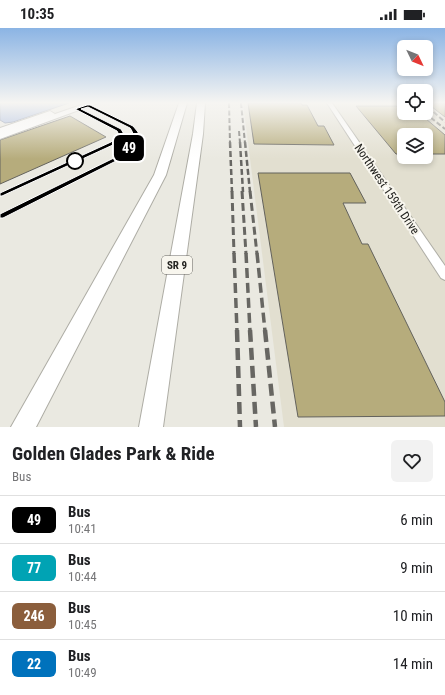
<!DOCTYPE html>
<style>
:root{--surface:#fff;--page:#f2f2f2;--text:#202124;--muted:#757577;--line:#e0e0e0}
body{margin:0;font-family:"Roboto Condensed",sans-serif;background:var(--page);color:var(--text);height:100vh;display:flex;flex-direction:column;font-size:15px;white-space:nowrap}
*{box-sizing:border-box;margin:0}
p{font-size:13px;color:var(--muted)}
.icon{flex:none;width:22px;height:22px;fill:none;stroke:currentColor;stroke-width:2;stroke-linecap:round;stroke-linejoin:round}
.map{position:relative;height:399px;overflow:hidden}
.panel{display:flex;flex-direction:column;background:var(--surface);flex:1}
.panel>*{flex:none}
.badge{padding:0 8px;border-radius:6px;font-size:14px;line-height:26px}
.needle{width:26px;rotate:133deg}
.tools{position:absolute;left:397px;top:12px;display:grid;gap:8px}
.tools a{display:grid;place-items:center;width:36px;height:36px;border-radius:6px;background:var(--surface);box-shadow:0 2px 6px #0003;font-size:20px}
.map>.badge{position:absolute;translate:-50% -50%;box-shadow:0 0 0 2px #fff}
.round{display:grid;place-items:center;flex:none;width:42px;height:42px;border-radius:6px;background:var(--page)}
.summary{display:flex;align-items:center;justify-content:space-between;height:68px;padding:0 12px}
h1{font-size:19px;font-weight:700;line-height:30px}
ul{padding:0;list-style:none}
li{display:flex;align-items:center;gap:12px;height:48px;padding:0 12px;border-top:1px solid var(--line)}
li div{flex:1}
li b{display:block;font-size:15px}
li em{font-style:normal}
li .badge{min-width:44px;font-weight:700;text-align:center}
.status{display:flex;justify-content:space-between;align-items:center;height:28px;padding:0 20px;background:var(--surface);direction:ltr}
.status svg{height:11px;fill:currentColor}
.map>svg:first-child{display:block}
.built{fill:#e2dfd0;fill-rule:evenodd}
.water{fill:#9fb4de;stroke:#7a89a5}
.building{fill:#b6ac7c;stroke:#63625c}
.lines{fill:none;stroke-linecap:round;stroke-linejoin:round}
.street-casing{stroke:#aeada5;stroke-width:2}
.secondary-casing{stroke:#aeada5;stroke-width:2}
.primary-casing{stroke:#aeada5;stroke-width:2}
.highway-casing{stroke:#aeada5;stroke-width:2}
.street{fill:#fff;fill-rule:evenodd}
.secondary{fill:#fff;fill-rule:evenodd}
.primary{fill:#fff;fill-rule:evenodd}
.highway{fill:#fff;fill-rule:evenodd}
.rail-far4{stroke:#676662;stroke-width:2;stroke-dasharray:5 2.5;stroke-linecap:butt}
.rail-far3{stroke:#676662;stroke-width:2.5;stroke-dasharray:6 3;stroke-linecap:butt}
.rail-far2{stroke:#676662;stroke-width:3;stroke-dasharray:8 4;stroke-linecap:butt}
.rail-far1{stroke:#676662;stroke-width:3.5;stroke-dasharray:10 5;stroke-linecap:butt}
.rail{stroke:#676662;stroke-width:4.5;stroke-dasharray:12 6;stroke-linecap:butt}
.line{fill:#000;stroke:#fff}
.stop-dot{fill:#fff;stroke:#000;stroke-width:2}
.labels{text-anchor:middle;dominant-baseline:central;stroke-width:4;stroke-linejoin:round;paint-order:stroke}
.shield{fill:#f8f6ee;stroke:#64635e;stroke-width:1}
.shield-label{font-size:11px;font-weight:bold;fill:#242421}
.street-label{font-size:12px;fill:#242421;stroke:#f8f6ee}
</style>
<div class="status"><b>10:35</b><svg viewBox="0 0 49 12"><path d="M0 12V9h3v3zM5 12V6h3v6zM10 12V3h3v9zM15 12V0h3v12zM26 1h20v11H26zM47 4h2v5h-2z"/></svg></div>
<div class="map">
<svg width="445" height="399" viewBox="0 0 445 399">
<rect width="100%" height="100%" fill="#eae9e1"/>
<path class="built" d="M 243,75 L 404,75 L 404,85 L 426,85 L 426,75 L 445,75 L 445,399 L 284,399 ZM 404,107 L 426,107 L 426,129 L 404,129 Z"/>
<polygon class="water" points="0,75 69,75 13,94 5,95 0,92"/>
<g class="building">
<polygon points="248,75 301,75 302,77 307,77 318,98 324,98 334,117 254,116"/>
<polygon points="427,75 445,75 445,89"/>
<polygon points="356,78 404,78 404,85 419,85 445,107 445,126 426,126 426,107 404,107 404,126 396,126"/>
<polygon points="70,88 106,109 0,156 0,112"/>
<polygon points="258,145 350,145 366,175 343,175 362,216 368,216 445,374 445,388 298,389"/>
</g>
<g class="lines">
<defs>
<polygon id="street" points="327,75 332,75 445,238 445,252 441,250"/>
<polygon id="secondary" points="87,75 98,75 0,111 0,105"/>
<g id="primary">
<polygon points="179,75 187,75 166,147 36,399 11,399 154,147"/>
<polygon points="197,75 205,75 203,106 163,399 139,399 193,106"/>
</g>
<polygon id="highway" points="50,83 55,86 53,88 0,107 0,100"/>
</defs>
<use href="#street" class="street-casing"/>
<use href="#secondary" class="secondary-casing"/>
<use href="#primary" class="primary-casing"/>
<use href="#highway" class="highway-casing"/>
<use href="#street" class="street"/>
<use href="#secondary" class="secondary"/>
<use href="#primary" class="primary"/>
<use href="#highway" class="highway"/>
<g class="rail-far4">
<polyline points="229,75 230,115"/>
<polyline points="241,75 245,115"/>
<polyline points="428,79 445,94"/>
<polyline points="425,85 445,101"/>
<polyline points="239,103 240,115"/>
</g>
<g class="rail-far3">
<polyline points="230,114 232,164"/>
<polyline points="240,114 243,164"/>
<polyline points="245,114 250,164"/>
</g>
<g class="rail-far2">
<polyline points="232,163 234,226"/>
<polyline points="242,163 246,226"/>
<polyline points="250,163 257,226"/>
</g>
<g class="rail-far1">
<polyline points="234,225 237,303"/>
<polyline points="246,225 250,303"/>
<polyline points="257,225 265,303"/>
</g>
<g class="rail">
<polyline points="237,302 240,399"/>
<polyline points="250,302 256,399"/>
<polyline points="265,302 275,399"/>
</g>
</g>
<linearGradient id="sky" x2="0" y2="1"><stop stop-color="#8bb4e4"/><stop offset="0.57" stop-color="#f6f5f2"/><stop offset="1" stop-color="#f6f5f2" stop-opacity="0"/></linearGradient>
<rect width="445" height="131" fill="url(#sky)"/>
<path class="line" d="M 87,77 L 90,77 L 133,98 L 138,104 L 139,110 L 126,128 L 3,190 L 0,190 L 0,186 L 122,126 C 128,117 138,110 130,100 L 88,79 L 81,81 L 121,101 L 125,108 L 115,116 L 2,168 L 0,168 L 0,165 L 111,114 L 119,107 L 117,103 L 75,81 Z"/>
<circle class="stop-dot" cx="75" cy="133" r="8"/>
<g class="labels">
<rect class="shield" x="162" y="228" width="30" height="18" rx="3"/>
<g class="shield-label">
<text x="177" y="237">SR 9</text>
</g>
<g class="street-label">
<text transform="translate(387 161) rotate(56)">Northwest 159th Drive</text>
</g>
</g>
</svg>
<div class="tools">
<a><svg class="needle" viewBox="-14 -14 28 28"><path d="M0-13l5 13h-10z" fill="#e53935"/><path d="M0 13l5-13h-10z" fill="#757577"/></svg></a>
<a><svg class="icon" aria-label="locate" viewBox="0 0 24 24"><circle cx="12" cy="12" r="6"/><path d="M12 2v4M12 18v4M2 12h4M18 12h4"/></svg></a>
<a><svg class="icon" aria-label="layers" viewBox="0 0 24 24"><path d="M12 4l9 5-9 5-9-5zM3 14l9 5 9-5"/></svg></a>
</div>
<b class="badge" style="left:129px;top:120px;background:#000;color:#fff">49</b>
</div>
<section class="panel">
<div class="summary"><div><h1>Golden Glades Park &amp; Ride</h1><p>Bus</p></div><a class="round"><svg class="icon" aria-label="heart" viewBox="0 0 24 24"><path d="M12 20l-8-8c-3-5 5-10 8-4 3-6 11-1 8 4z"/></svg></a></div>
<ul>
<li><span class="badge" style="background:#000;color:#fff">49</span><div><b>Bus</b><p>10:41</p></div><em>6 min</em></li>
<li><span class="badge" style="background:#00a3b4;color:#fff">77</span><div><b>Bus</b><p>10:44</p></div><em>9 min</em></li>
<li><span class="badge" style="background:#8b5e3c;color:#fff">246</span><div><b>Bus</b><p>10:45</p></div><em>10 min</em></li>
<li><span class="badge" style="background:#0072bc;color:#fff">22</span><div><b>Bus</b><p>10:49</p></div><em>14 min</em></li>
</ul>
</section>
